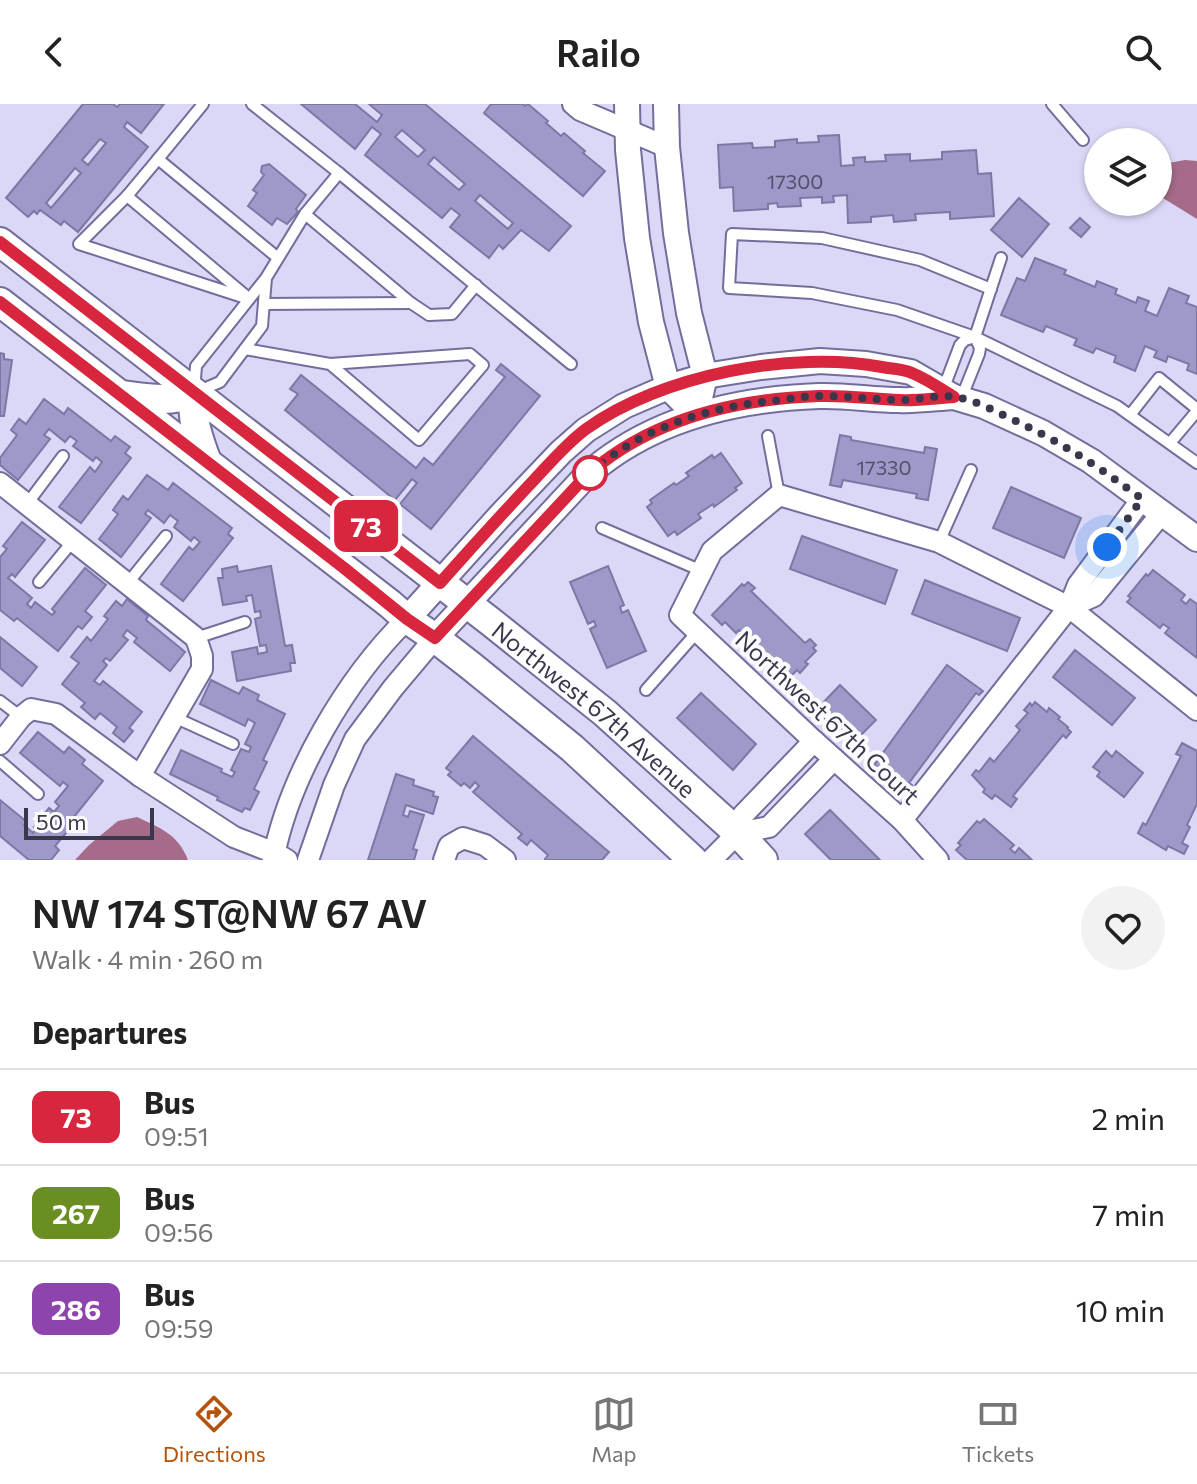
<!DOCTYPE html>
<meta charset="utf-8">
<style>
:root{--surface:#fff;--page:#f2f2f2;--text:#222;--muted:#767676;--line:#e0e0e0;--accent:#b45309}
body{margin:0;font-family:Commissioner,sans-serif;background:var(--page);color:var(--text);height:100vh;display:flex;flex-direction:column;font-size:30px;white-space:nowrap}
*{box-sizing:border-box;margin:0}
p{font-size:26px;color:var(--muted)}
.icon{flex:none;width:44px;height:44px;fill:none;stroke:currentColor;stroke-width:2;stroke-linecap:round;stroke-linejoin:round}
.map{position:relative;height:756px;overflow:hidden}
.panel{display:flex;flex-direction:column;background:var(--surface);flex:1}
.panel>*{flex:none}
.badge{padding:0 16px;border-radius:12px;font-size:28px;line-height:52px}
.fabs{position:absolute;left:1084px;top:24px;display:grid;gap:16px}
.fabs a{display:grid;place-items:center;width:88px;height:88px;border-radius:50%;background:var(--surface);box-shadow:0 2px 6px #0004;font-size:40px}
.scale{position:absolute;left:24px;bottom:20px;width:130px;box-sizing:border-box;padding-left:8px;border:4px solid #39374b;border-top:0;font-size:22px;line-height:28px;white-space:nowrap;color:#39374b;-webkit-text-stroke:6px #fcfcfc;paint-order:stroke}
.you{position:absolute;width:40px;height:40px;margin:-20px;border:6px solid #fff;border-radius:50%;background:#1a73e8;box-shadow:0 0 0 12px #1a73e833}
.map>.badge{position:absolute;translate:-50% -50%;box-shadow:0 0 0 4px #fff}
h2{padding:0 32px;font-size:30px;line-height:72px}
.round{display:grid;place-items:center;flex:none;width:84px;height:84px;border-radius:42px;background:var(--page)}
.summary{display:flex;align-items:center;justify-content:space-between;height:136px;padding:0 32px}
h1{font-size:38px;font-weight:600;line-height:60px}
ul{padding:0;list-style:none}
li{display:flex;align-items:center;gap:24px;height:96px;padding:0 32px;border-top:2px solid var(--line)}
li div{flex:1}
li b{display:block;font-size:30px}
li em{font-style:normal}
li .badge{min-width:88px;font-weight:700;text-align:center}
header{display:flex;justify-content:space-between;align-items:center;height:104px;padding:0 32px;background:var(--surface);font-size:36px;font-weight:600}
.dock{display:flex;justify-content:space-around;align-items:center;height:112px;border-top:2px solid var(--line);background:var(--surface);font-size:22px;color:var(--muted)}
.dock a{display:grid;justify-items:center;gap:4px}
.dock .active{color:var(--accent)}
.map>svg:first-child{display:block}
.water{fill:#a56b88}
.building{fill:#9d99c9;stroke:#7c78a6;stroke-width:2;fill-rule:evenodd}
.lines{fill:none;stroke-linecap:round;stroke-linejoin:round}
.service-casing{stroke:#726e9b;stroke-width:14}
.minor-casing{stroke:#726e9b;stroke-width:24}
.tertiary-casing{stroke:#726e9b;stroke-width:28}
.secondary-casing{stroke:#726e9b;stroke-width:32}
.service{stroke:#fff;stroke-width:10}
.minor{stroke:#fff;stroke-width:20}
.tertiary{stroke:#fff;stroke-width:24}
.secondary{stroke:#fff;stroke-width:28}
.line-casing{stroke:#fff;stroke-width:18}
.line{stroke:#d7263d;stroke-width:12}
.walk{stroke:#39374b;stroke-width:8;stroke-dasharray:0 14.4}
.stop-dot{fill:#fff;stroke:#d7263d;stroke-width:4}
.labels{text-anchor:middle;dominant-baseline:central;stroke-width:8;stroke-linejoin:round;paint-order:stroke}
.number-label{font-size:20px;fill:#52506a}
.street-label{font-size:24px;fill:#39374b;stroke:#fcfcfc}
</style>
<header><svg class="icon" aria-label="back" viewBox="0 0 24 24"><path d="M15 5l-7 7 7 7"/></svg>Railo<svg class="icon" aria-label="search" viewBox="0 0 24 24"><circle cx="10" cy="10" r="6"/><path d="M15 15l6 6"/></svg></header>
<div class="map">
<svg width="1197" height="756" viewBox="0 0 1197 756">
<rect width="100%" height="100%" fill="#dad8f6"/>
<g class="water">
<polygon points="1185,56 1197,57 1197,115 1158,91 1158,61"/>
<path d="M 137,713 C 160,724 178,730 188,756 L 75,756 L 89,741 L 118,717 Z"/>
</g>
<g class="building">
<path d="M 83,0 L 113,0 L 117,3 L 120,0 L 164,0 L 141,29 L 127,18 L 124,23 L 148,43 L 78,128 L 64,117 L 61,121 L 40,106 L 37,110 L 34,107 L 28,113 L 6,94 ZM 100,35 L 106,39 L 88,61 L 82,56 ZM 75,64 L 81,69 L 51,104 L 46,99 Z"/>
<path d="M 301,0 L 355,0 L 377,18 L 382,11 L 369,0 L 425,0 L 571,122 L 549,147 L 521,126 L 503,145 L 499,141 L 489,154 L 450,123 L 460,111 L 451,104 L 442,114 L 365,51 L 381,30 L 372,23 L 355,45 ZM 402,26 L 425,46 L 418,53 L 395,33 ZM 434,53 L 465,80 L 459,86 L 428,60 ZM 480,91 L 513,119 L 508,125 L 475,97 Z"/>
<polygon points="491,0 523,0 525,2 528,0 548,17 546,19 561,32 564,29 585,47 583,49 605,67 583,92 484,9"/>
<polygon points="839,31 841,62 854,61 853,54 865,53 865,58 886,57 885,51 910,50 910,57 942,55 942,48 976,46 978,70 991,69 994,112 950,115 950,108 915,110 916,116 894,118 893,111 871,113 871,118 848,119 847,91 833,92 834,98 822,99 822,93 800,94 801,102 778,103 777,99 768,100 768,105 734,107 733,83 720,84 718,41 752,39 753,44 775,43 775,37 797,35 797,39 819,38 818,32"/>
<polygon points="269,60 306,91 296,105 298,108 287,120 277,114 272,121 248,102 257,89 253,86 264,71 261,68 262,62"/>
<polygon points="1019,94 1049,120 1022,153 991,126"/>
<polygon points="1080,114 1090,123 1081,133 1070,124"/>
<polygon points="1035,154 1066,166 1064,170 1095,183 1097,177 1117,185 1115,190 1136,199 1138,193 1149,197 1145,207 1157,212 1169,184 1189,192 1186,199 1197,203 1197,270 1187,266 1189,260 1168,252 1166,258 1154,253 1157,247 1145,242 1135,267 1114,258 1116,252 1096,244 1093,249 1074,241 1077,235 1046,222 1043,228 1001,211 1017,174 1025,177"/>
<polygon points="0,249 4,250 4,255 12,256 4,312 0,312"/>
<polygon points="501,260 540,292 431,425 400,400 417,379 412,375 395,396 285,306 298,290 290,285 301,271 416,364 424,354 433,361 505,273 496,266"/>
<polygon points="44,295 64,310 68,304 111,337 115,332 130,343 125,349 131,354 81,419 59,403 90,363 95,368 102,358 96,353 93,357 73,342 77,337 70,332 65,338 49,325 44,331 50,335 18,376 0,361 0,354 17,331 11,326 19,315 26,320"/>
<polygon points="840,331 851,333 851,336 924,349 925,343 937,345 928,396 916,394 917,390 843,376 841,383 830,381"/>
<polygon points="721,349 742,379 735,384 737,386 714,403 713,400 698,410 701,414 677,431 675,427 668,432 647,403 652,399 650,396 674,379 676,381 689,372 686,369 712,351 714,354"/>
<polygon points="147,371 168,386 173,379 232,424 228,430 233,434 183,497 161,480 189,443 193,446 200,438 194,433 191,437 174,423 178,417 170,411 164,419 148,406 145,410 151,414 121,453 99,435 118,410 113,406 123,392 128,396"/>
<polygon points="1011,383 1081,414 1064,454 993,424"/>
<polygon points="22,418 45,436 15,473 12,470 8,474 32,494 27,500 31,504 35,498 52,511 55,508 52,505 85,464 106,481 85,507 92,513 82,525 78,522 58,547 17,514 14,517 0,506 0,453 7,445 3,442"/>
<polygon points="802,432 897,466 885,500 790,465"/>
<polygon points="237,462 238,468 271,462 285,542 292,541 295,559 290,559 291,567 237,577 232,548 257,543 258,550 267,548 266,541 260,542 255,515 261,513 260,507 255,508 252,491 246,492 247,497 223,501 218,474 223,474 222,465"/>
<polygon points="608,462 624,501 620,503 622,509 628,506 646,547 607,564 590,525 596,522 594,517 588,520 570,478"/>
<polygon points="1153,466 1185,491 1181,496 1186,500 1190,495 1197,500 1197,554 1165,529 1169,524 1163,520 1160,524 1127,498 1131,494 1128,492 1146,470 1148,472"/>
<polygon points="925,476 1020,514 1007,547 912,510"/>
<polygon points="748,478 755,484 751,487 805,539 810,535 816,541 813,544 816,547 805,558 808,560 800,569 797,566 783,580 775,573 778,570 764,558 768,553 739,526 736,529 725,518 722,521 712,511 742,480 744,482"/>
<polygon points="127,495 148,512 146,516 185,548 170,567 134,538 137,534 127,526 123,532 128,536 110,557 106,554 103,557 107,561 94,577 100,581 103,577 142,608 129,624 133,627 124,638 113,629 117,623 100,609 95,615 81,603 85,599 62,580 79,559 71,553 87,533 91,537 108,515 104,512 116,497 122,502"/>
<polygon points="0,533 37,563 22,582 0,564"/>
<polygon points="1075,546 1135,594 1112,621 1053,573"/>
<polygon points="947,561 983,587 979,591 976,589 909,679 912,681 908,686 874,661"/>
<polygon points="211,576 239,590 243,583 259,591 257,596 285,610 263,656 267,658 254,685 259,688 250,706 245,704 242,708 217,696 218,693 170,670 181,646 222,665 221,668 232,673 235,668 231,666 241,645 249,648 251,643 245,640 255,619 248,615 245,622 200,600"/>
<polygon points="840,581 876,616 852,640 843,630 839,634 822,617 826,613 817,605"/>
<polygon points="701,589 756,640 733,666 677,614"/>
<polygon points="1035,598 1047,608 1049,604 1060,613 1058,615 1068,623 1067,624 1071,628 1066,634 1063,631 1013,692 1017,695 1011,703 995,691 992,695 983,688 985,685 972,671 976,666 979,668 990,654 994,658 1020,626 1016,622 1028,609 1024,606 1030,599 1032,602"/>
<polygon points="38,628 64,649 69,643 85,656 82,660 103,677 69,719 72,722 55,742 59,746 51,756 29,756 0,732 0,696 27,718 24,721 33,729 36,725 34,723 49,704 54,708 59,702 55,698 68,682 63,678 60,682 20,649"/>
<polygon points="473,632 609,748 602,756 546,756 545,755 548,751 531,736 527,741 518,734 522,730 473,688 479,682 475,678 470,684 464,679 461,682 448,671 451,668 446,664"/>
<polygon points="1182,639 1197,647 1197,700 1187,721 1190,723 1182,739 1188,742 1184,750 1168,742 1166,746 1138,729 1143,719 1146,721 1181,652 1176,650"/>
<polygon points="1106,647 1112,653 1116,647 1143,669 1124,693 1097,672 1100,668 1093,663"/>
<polygon points="396,670 414,676 413,681 434,688 433,692 438,693 433,710 406,701 403,711 408,713 410,707 424,711 413,745 417,746 414,756 368,756"/>
<polygon points="830,706 880,756 831,756 805,730"/>
<polygon points="984,715 1014,741 1010,745 1015,749 1019,744 1032,756 967,756 956,746 961,741 958,739 977,717 980,719"/>
</g>
<g class="lines">
<defs>
<g id="service">
<polyline points="203,0 158,55 278,154"/>
<polyline points="252,0 339,69"/>
<polyline points="1052,0 1083,36"/>
<polyline points="158,55 127,92 245,191"/>
<polyline points="127,92 79,140 249,195"/>
<polyline points="305,110 411,199 429,211 452,210 476,181"/>
<polyline points="266,174 262,222 220,278 194,289 196,262 266,174 305,110 339,69 571,260"/>
<polyline points="991,185 920,156 822,134 732,130 729,184 812,189 897,206 975,233 1117,302 1197,359"/>
<polyline points="264,200 411,199"/>
<polyline points="245,245 330,260 470,250 483,261 419,336 330,260"/>
<polyline points="943,286 960,241 965,236 975,233"/>
<polyline points="961,295 979,250 980,244 975,233 1001,154"/>
<polyline points="1130,311 1159,274 1197,305"/>
<polyline points="768,332 779,391"/>
<polyline points="1170,339 1197,307"/>
<polyline points="27,400 63,352"/>
<polyline points="602,424 702,467"/>
<polyline points="939,438 971,366"/>
<polyline points="39,478 73,437"/>
<polyline points="127,480 166,432"/>
<polyline points="196,534 245,518"/>
<polyline points="646,586 698,527"/>
<polyline points="0,597 21,613"/>
<polyline points="174,613 233,640"/>
<polyline points="0,657 38,690"/>
</g>
<g id="minor">
<polyline points="573,0 580,6 667,43"/>
<polyline points="0,379 196,534 202,552 202,565 140,672"/>
<polyline points="1069,503 1094,492 1162,409"/>
<polyline points="0,640 21,613 31,605 56,610 140,672 234,733 275,749 287,756"/>
<polyline points="902,716 1069,503 1078,481 1142,395"/>
<polyline points="738,729 769,723 834,655"/>
<path d="M 273,756 C 289,672 346,575 407,515"/>
<polyline points="308,756 334,681 355,635 393,584 435,534"/>
<polyline points="444,756 449,742 463,734 485,741 505,756"/>
<polyline points="711,756 738,729 743,711 814,637"/>
<polyline points="938,756 902,716 814,637 680,511 712,447 779,391 939,438 1069,503 1197,606"/>
</g>
<g id="tertiary">
<polyline points="627,0 628,46 637,134 651,218 668,283 696,311"/>
<polyline points="666,0 667,43 676,129 689,209 705,272 696,311"/>
<polyline points="407,515 500,412 561,348 586,326 624,302 668,283 705,272 761,263 820,257 866,260 911,268 954,293 984,302 1043,329 1091,357 1197,435"/>
<path d="M 435,534 L 585,373 C 649,315 735,295 819,292 C 845,291 873,296 899,296 C 917,297 936,294 954,293"/>
</g>
<g id="secondary">
<path id="s1" d="M 0,138 L 491,518 L 605,609 L 738,729 L 763,756"/>
<polyline points="0,198 390,500 407,515 435,534 471,562 572,644 693,756"/>
<path d="M 121,291 C 146,294 170,299 194,289 C 191,314 198,334 207,358"/>
</g>
</defs>
<use href="#service" class="service-casing"/>
<use href="#minor" class="minor-casing"/>
<use href="#tertiary" class="tertiary-casing"/>
<use href="#secondary" class="secondary-casing"/>
<use href="#service" class="service"/>
<use href="#minor" class="minor"/>
<use href="#tertiary" class="tertiary"/>
<use href="#secondary" class="secondary"/>
</g>
<g class="lines">
<defs>
<path id="line" d="M 0,138 L 440,479 C 471,444 502,410 534,376 C 550,359 567,339 586,325 C 661,271 792,246 882,263 C 892,265 903,265 912,269 C 927,275 941,285 954,293 C 936,294 917,297 899,296 C 873,295 845,291 819,292 C 735,295 649,315 585,373 L 435,534 L 407,515 L 344,464 L 0,198"/>
</defs>
<use href="#line" class="line-casing"/>
<use href="#line" class="line"/>
<path class="walk" d="M 590,369 L 585,373 C 641,323 707,303 780,296 C 794,294 808,292 822,292 C 849,292 875,296 901,296 C 919,296 939,290 956,293 C 974,296 991,305 1007,313 C 1058,336 1098,362 1142,395 L 1107,443"/>
</g>
<circle class="stop-dot" cx="590" cy="369" r="16"/>
<g class="labels">
<g class="number-label">
<text x="795" y="77">17300</text>
<text x="884" y="363">17330</text>
</g>
<g class="street-label">
<text stroke="none"><textPath href="#s1" startOffset="756">Northwest 67th Avenue</textPath></text>
<text transform="translate(828 613) rotate(43)">Northwest 67th Court</text>
</g>
</g>
</svg>
<div class="fabs">
<a><svg class="icon" aria-label="layers" viewBox="0 0 24 24"><path d="M12 4l9 5-9 5-9-5zM3 14l9 5 9-5"/></svg></a>
</div>
<div class="scale">50 m</div>
<div class="you" style="left:1107px;top:443px"></div>
<b class="badge" style="left:366px;top:422px;background:#d7263d;color:#fff">73</b>
</div>
<section class="panel">
<div class="summary"><div><h1>NW 174 ST@NW 67 AV</h1><p>Walk · 4 min · 260 m</p></div><a class="round"><svg class="icon" aria-label="heart" viewBox="0 0 24 24"><path d="M12 20l-8-8c-3-5 5-10 8-4 3-6 11-1 8 4z"/></svg></a></div>
<h2>Departures</h2>
<ul>
<li><span class="badge" style="background:#d7263d;color:#fff">73</span><div><b>Bus</b><p>09:51</p></div><em>2 min</em></li>
<li><span class="badge" style="background:#6b8e23;color:#fff">267</span><div><b>Bus</b><p>09:56</p></div><em>7 min</em></li>
<li><span class="badge" style="background:#8e44ad;color:#fff">286</span><div><b>Bus</b><p>09:59</p></div><em>10 min</em></li>
</ul>
</section>
<nav class="dock">
<a class="active"><svg class="icon" aria-label="directions" viewBox="0 0 24 24"><path d="M12 3l9 9-9 9-9-9zM9 14v-3h6M13 9l2 2-2 2"/></svg>Directions</a>
<a><svg class="icon" aria-label="map" viewBox="0 0 24 24"><path d="M3 6l6-2 6 2 6-2v14l-6 2-6-2-6 2zM9 4v14M15 6v14"/></svg>Map</a>
<a><svg class="icon" aria-label="tickets" viewBox="0 0 24 24"><path d="M3 7h18v10H3zM15 7v10"/></svg>Tickets</a>
</nav>
